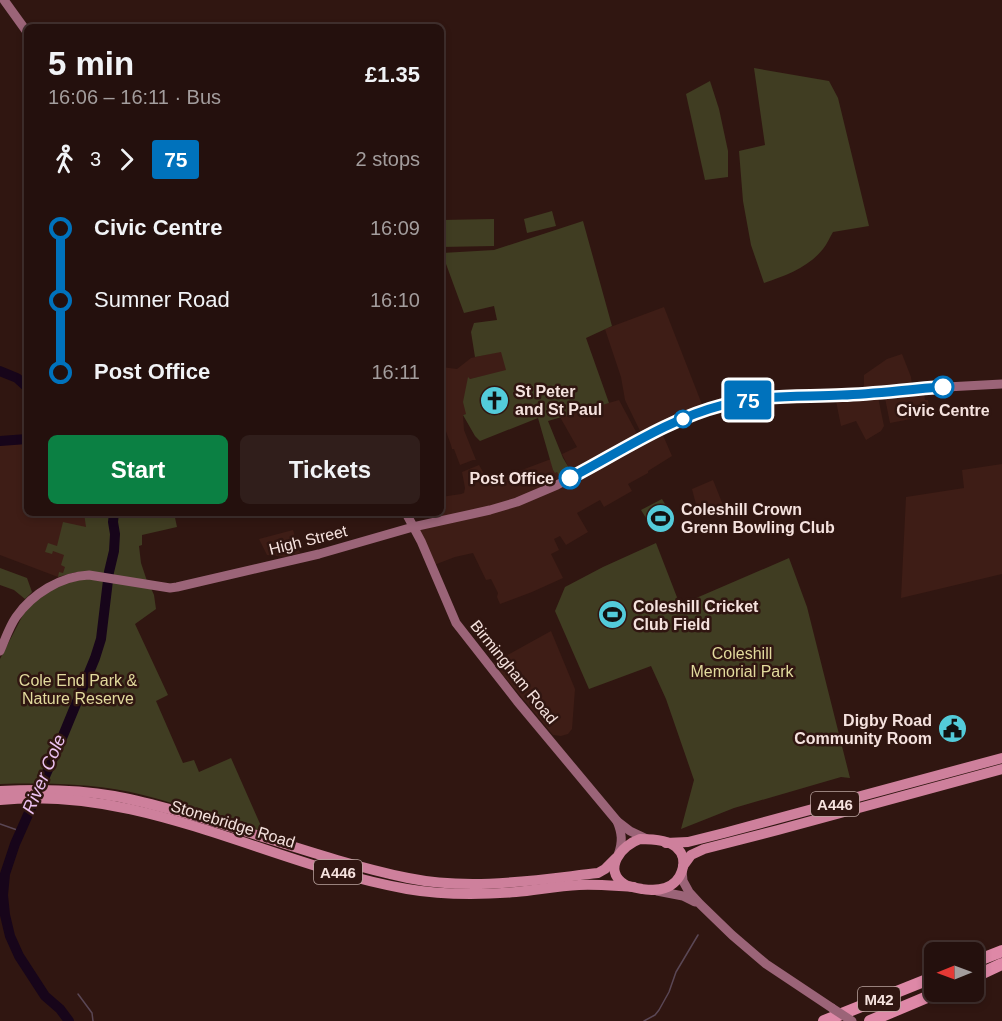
<!DOCTYPE html>
<meta charset="utf-8">
<style>
:root{--surface:#24100d;--page:#301e1b;--text:#f1f3f6;--muted:#a39d9d;--line:#41302e;--accent:#0b8043}
body{margin:0;font-family:Arial,sans-serif;background:var(--page);color:var(--text);height:100vh;display:flex;flex-direction:column;font-size:22px;white-space:nowrap}
*{box-sizing:border-box;margin:0}
p{font-size:20px;color:var(--muted)}
.icon{flex:none;width:33px;height:33px;fill:none;stroke:currentColor;stroke-width:2;stroke-linecap:round;stroke-linejoin:round}
.map{position:relative;flex:1;overflow:hidden}
.side{position:absolute;left:24px;top:24px;width:420px;height:492px;display:flex;flex-direction:column;background:var(--surface);border-radius:9px;box-shadow:0 3px 9px #0003,0 0 0 2px var(--line)}
.side>*{flex:none}
.badge{padding:0 12px;border-radius:4px;font-size:21px;line-height:39px}
.needle{width:39px;rotate:269deg}
.buttons{position:absolute;left:924px;top:942px;display:grid;gap:12px}
.buttons a{display:grid;place-items:center;width:60px;height:60px;border-radius:9px;background:var(--surface);box-shadow:0 3px 9px #0003,0 0 0 2px var(--line);font-size:30px}
.map>.badge{position:absolute;translate:-50% -50%;box-shadow:0 0 0 3px #fff}
.legs{display:flex;align-items:center;gap:9px;height:66px;padding:0 24px;font-size:20px}
.legs p{margin-inline-start:auto}
.head{display:flex;align-items:center;justify-content:space-between;height:102px;padding:0 24px}
h1{font-size:33px;font-weight:600;line-height:45px}
.action{display:flex;gap:12px;margin-top:auto;padding:12px 24px}
.action a{flex:1;height:69px;border-radius:9px;background:var(--accent);color:#fff;font-size:24px;font-weight:600;line-height:69px;text-align:center}
.action a+a{background:var(--page);color:var(--text)}
ul{padding:0 24px;list-style:none}
li{display:flex;align-items:center;gap:21px;height:72px;font-size:22px}
li i{display:grid;place-items:center;width:9px;height:100%;margin:0 8px;background:currentColor}
li i::after{content:'';width:15px;height:15px;margin:-8px;border:4px solid;border-radius:50%;background:var(--surface)}
li p{margin-inline-start:auto}
li:first-child i{background:linear-gradient(#0000 50%,currentColor 0)}
li:last-child i{background:linear-gradient(currentColor 50%,#0000 0)}
.map>svg:first-child{display:block}
.built{fill:#3e1d16}
.green{fill:#403d22}
.lines{fill:none;stroke-linecap:round;stroke-linejoin:round}
.stream{stroke:#5a4755;stroke-width:1.5}
.river{stroke:#17051a;stroke-width:10}
.secondary{stroke:#9b6478;stroke-width:9}
.trunk{stroke:#ce809c;stroke-width:10}
.motorway{stroke:#de88a7;stroke-width:12}
.secondary-bridge{stroke:#9b6478;stroke-width:9}
.line-1-casing{stroke:#fff;stroke-width:14}
.line-1{stroke:#0072bc;stroke-width:9}
.stop-1-dot{fill:#fff;stroke:#0072bc;stroke-width:3}
.labels{text-anchor:middle;dominant-baseline:central;stroke-width:5;stroke-linejoin:round;paint-order:stroke}
.shield{fill:#301611;stroke:#baa5a0;stroke-width:1.5}
.shield-label{font-size:15px;font-weight:bold;fill:#f5e2de}
.poi-label{font-size:16px;font-weight:bold;fill:#f5e2de;stroke:#301611;text-anchor:start}
.stop-label{font-size:16px;font-weight:bold;fill:#f5e2de;stroke:#301611}
.street-label{font-size:16px;fill:#f5e2de;stroke:#301611}
.park-label{font-size:16px;fill:#e2da9d;stroke:#301611}
.water-label{font-size:18px;font-style:italic;fill:#edc3f3;stroke:#301611}
</style>
<div class="map">
<svg width="1002" height="1021" viewBox="0 0 1002 1021">
<rect width="100%" height="100%" fill="#301611"/>
<g class="built">
<polygon points="664,307 703,407 671,419 642,435 625,400 621,377 605,329"/>
<polygon points="516,348 519,368 470,379 468,378 466,414 463,415 464,430 476,460 473,460 460,465 454,449 452,449 451,445 444,426 441,422 441,367 457,369 471,358"/>
<polygon points="902,354 911,377 912,385 864,390 864,375 887,359"/>
<polygon points="924,392 925,400 928,400 930,413 921,417 890,423 885,398"/>
<polygon points="878,397 884,426 881,431 866,440 856,421 841,426 836,401"/>
<polygon points="619,400 642,443 662,433 672,456 648,471 648,473 628,484 632,491 604,507 600,500 577,513 588,532 566,545 560,536 554,539 559,550 551,554 563,578 532,592 500,604 497,597 498,593 491,579 486,580 473,553 455,557 434,565 419,530 434,525 430,513 441,513 441,497 461,494 464,493 465,488 462,472 479,465 490,484 506,478 506,476 551,459 553,470 557,472 565,486 575,480 562,454 577,447 560,417"/>
<polygon points="27,439 27,513 84,513 87,527 76,572 58,577 0,555 0,441"/>
<polygon points="1002,464 1002,574 901,598 906,497 964,488 962,470"/>
<polygon points="713,480 723,505 699,516 692,489"/>
<polygon points="293,530 300,553 286,557 267,555 259,539"/>
<polygon points="551,631 575,689 572,729 568,734 561,736 553,735 493,663"/>
</g>
<g class="green">
<path d="M 754,68 L 829,81 L 838,98 L 869,226 L 833,232 C 830,237 827,244 823,249 C 809,267 785,276 764,283 L 751,245 L 743,201 L 739,151 L 765,145 Z"/>
<polygon points="710,81 719,109 728,151 728,177 705,180 686,94"/>
<polygon points="552,211 556,226 527,233 524,219"/>
<polygon points="494,219 494,246 441,247 441,220"/>
<polygon points="583,221 612,326 586,338 609,403 548,421 563,458 572,473 560,478 557,472 555,473 553,470 538,418 480,441 475,436 463,415 466,414 463,402 468,377 470,379 506,370 501,352 475,357 471,332 474,323 497,320 494,306 464,313 442,253 494,250"/>
<polygon points="662,499 675,521 654,531 641,510"/>
<polygon points="84,513 174,513 177,527 142,535 142,545 139,546 141,563 147,581 76,572 58,577 59,572 63,573 65,567 61,565 64,555 53,551 52,554 45,552 48,543 57,546 63,522 86,527"/>
<polygon points="656,543 680,605 789,558 807,607 850,778 841,777 734,808 681,829 694,780 666,699 651,666 589,689 555,611 565,587 603,567"/>
<polygon points="0,568 27,578 32,592 25,599 14,590 0,585"/>
<path d="M 87,578 L 150,586 L 154,595 L 156,609 L 135,624 L 168,695 L 156,701 L 183,763 L 194,760 L 199,772 L 231,758 L 261,826 L 258,832 C 220,819 182,805 143,795 C 96,783 48,783 0,784 L 0,659 L 24,613 L 33,603 L 59,585 Z"/>
</g>
<g class="lines">
<g class="stream">
<polyline points="0,824 20,831"/>
<polyline points="78,994 92,1013 93,1021"/>
<polyline points="644,1021 655,1015 659,1010 669,992 676,972 698,935"/>
</g>
<g class="river">
<polyline points="0,371 17,378 27,387"/>
<polyline points="0,441 27,439"/>
<polyline points="69,1021 60,1009 45,996 19,956 10,936 5,915 3,895 5,874 15,844 62,738 95,658 101,639 109,572 114,551 115,534 113,522 114,513"/>
</g>
<g class="secondary">
<polyline points="4,0 27,32"/>
<polyline points="406,513 421,541 456,623 517,701 617,821 630,831 647,839"/>
<path d="M 0,651 C 5,640 9,627 16,617 C 32,594 61,576 89,575 L 170,588 L 177,587 L 319,554 L 413,527 L 490,510 L 517,502 L 557,485 L 663,428 L 699,412 L 725,404 L 767,397 L 843,395 L 928,388 L 1002,384"/>
<path d="M 617,821 C 622,833 623,842 618,855"/>
<polyline points="682,870 683,881 689,892 700,904 732,935 766,964 832,1008"/>
<polyline points="657,891 683,896 695,902"/>
</g>
<g class="trunk">
<path d="M 0,791 C 38,789 76,789 114,796 C 138,800 161,807 184,813 C 259,834 332,862 408,878 C 471,891 535,880 598,873 L 605,869 L 616,858"/>
<path d="M 0,800 C 143,785 270,865 407,889 C 442,895 480,895 516,892 C 537,890 558,886 579,885 C 597,884 615,886 634,887"/>
<path d="M 640,839 C 651,839 668,840 676,847 C 691,860 681,883 665,888 C 657,891 650,890 642,889 C 636,888 629,887 624,884 C 602,869 622,845 640,839 Z"/>
<polyline points="666,843 688,842 724,833 1002,758"/>
<polyline points="683,866 691,855 704,849 778,830 1002,769"/>
</g>
<g class="motorway">
<polyline points="974,962 1002,951"/>
<polyline points="974,977 1002,964"/>
<polyline points="824,1021 934,977"/>
<polyline points="870,1021 939,992"/>
</g>
<polyline class="secondary-bridge" points="832,1008 852,1021"/>
</g>
<g class="lines">
<defs>
<path id="line-1" d="M 570,478 C 620,452 668,419 723,405 C 762,394 802,397 842,395 C 876,394 909,389 943,387"/>
</defs>
<use href="#line-1" class="line-1-casing"/>
<use href="#line-1" class="line-1"/>
</g>
<defs>
<symbol id="church-disc" viewBox="-11 -11 22 22"><circle r="9.5" fill="#53cbda" stroke="#301611"/><path d="M-1.2-6h2.4v3.5h3.3v2.4h-3.3V6h-2.4V-.1h-3.3v-2.4h3.3Z" fill="#111"/></symbol>
<symbol id="stadium-disc" viewBox="-11 -11 22 22"><circle r="9.5" fill="#53cbda" stroke="#301611"/><path d="M0-5a6.5 5 0 1 0 0 10a6.5 5 0 1 0 0-10ZM-3.5-1.8h7v3.6h-7Z" fill="#111"/></symbol>
<symbol id="civic-disc" viewBox="-11 -11 22 22"><circle r="9.5" fill="#53cbda" stroke="#301611"/><path d="M-.6-6.5H3V-4.5H.6V-3L4-1V1h2V6H-6V1h2V-1L-.6-3ZM-1.2 2.5V6h2.4V2.5Z" fill="#111"/></symbol>
</defs>
<g fill-rule="evenodd">
<use href="#church-disc" x="478" y="384" width="33" height="33"/>
<use href="#stadium-disc" x="644" y="502" width="33" height="33"/>
<use href="#stadium-disc" x="596" y="598" width="33" height="33"/>
<use href="#civic-disc" x="936" y="712" width="33" height="33"/>
</g>
<g class="stop-1-dot">
<circle cx="943" cy="387" r="10"/>
<circle cx="683" cy="419" r="8"/>
<circle cx="570" cy="478" r="10"/>
</g>
<g class="labels">
<g class="shield">
<rect x="811" y="792" width="48" height="24" rx="4.5"/>
<rect x="314" y="860" width="48" height="24" rx="4.5"/>
<rect x="858" y="987" width="42" height="24" rx="4.5"/>
</g>
<g class="shield-label">
<text x="835" y="804">A446</text>
<text x="338" y="872">A446</text>
<text x="879" y="999">M42</text>
</g>
<g class="poi-label">
<text x="515" y="391">St Peter<tspan x="515" dy="18">and St Paul</tspan></text>
<text x="681" y="509">Coleshill Crown<tspan x="681" dy="18">Grenn Bowling Club</tspan></text>
<text x="633" y="606">Coleshill Cricket<tspan x="633" dy="18">Club Field</tspan></text>
<text x="932" y="720" text-anchor="end">Digby Road<tspan x="932" dy="18">Community Room</tspan></text>
</g>
<g class="stop-label">
<text x="943" y="410">Civic Centre</text>
<text x="554" y="478" text-anchor="end">Post Office</text>
</g>
<g class="street-label">
<text transform="translate(308 540) rotate(-14)">High Street</text>
<text transform="translate(514 672) rotate(51)">Birmingham Road</text>
<text transform="translate(233 824) rotate(17)">Stonebridge Road</text>
</g>
<g class="park-label">
<text x="742" y="653">Coleshill<tspan x="742" dy="18">Memorial Park</tspan></text>
<text x="78" y="680">Cole End Park &amp;<tspan x="78" dy="18">Nature Reserve</tspan></text>
</g>
<g class="water-label">
<text transform="translate(44 774) rotate(-67)">River Cole</text>
</g>
</g>
</svg>
<div class="buttons">
<a><svg class="needle" viewBox="-14 -14 28 28"><path d="M0-13l5 13h-10z" fill="#e53935"/><path d="M0 13l5-13h-10z" fill="#a39d9d"/></svg></a>
</div>
<b class="badge" style="left:748px;top:400px;background:#0072bc;color:#fff">75</b>
<section class="side">
<div class="head"><div><h1>5 min</h1><p>16:06 – 16:11 · Bus</p></div><b>£1.35</b></div>
<div class="legs"><svg class="icon" aria-label="walk" viewBox="0 0 24 24"><circle cx="13" cy="4" r="2"/><path d="M13 8l-2 6 4 7M11 14l-3 7M7 12l3-4h3l4 4"/></svg>3<svg class="icon" aria-label="forward" viewBox="0 0 24 24"><path d="M9 5l7 7-7 7"/></svg><b class="badge" style="background:#0072bc;color:#fff">75</b><p>2 stops</p></div>
<ul>
<li><i style="color:#0072bc"></i><b>Civic Centre</b><p>16:09</p></li>
<li><i style="color:#0072bc"></i><span>Sumner Road</span><p>16:10</p></li>
<li><i style="color:#0072bc"></i><b>Post Office</b><p>16:11</p></li>
</ul>
<div class="action"><a>Start</a><a>Tickets</a></div>
</section>
</div>
